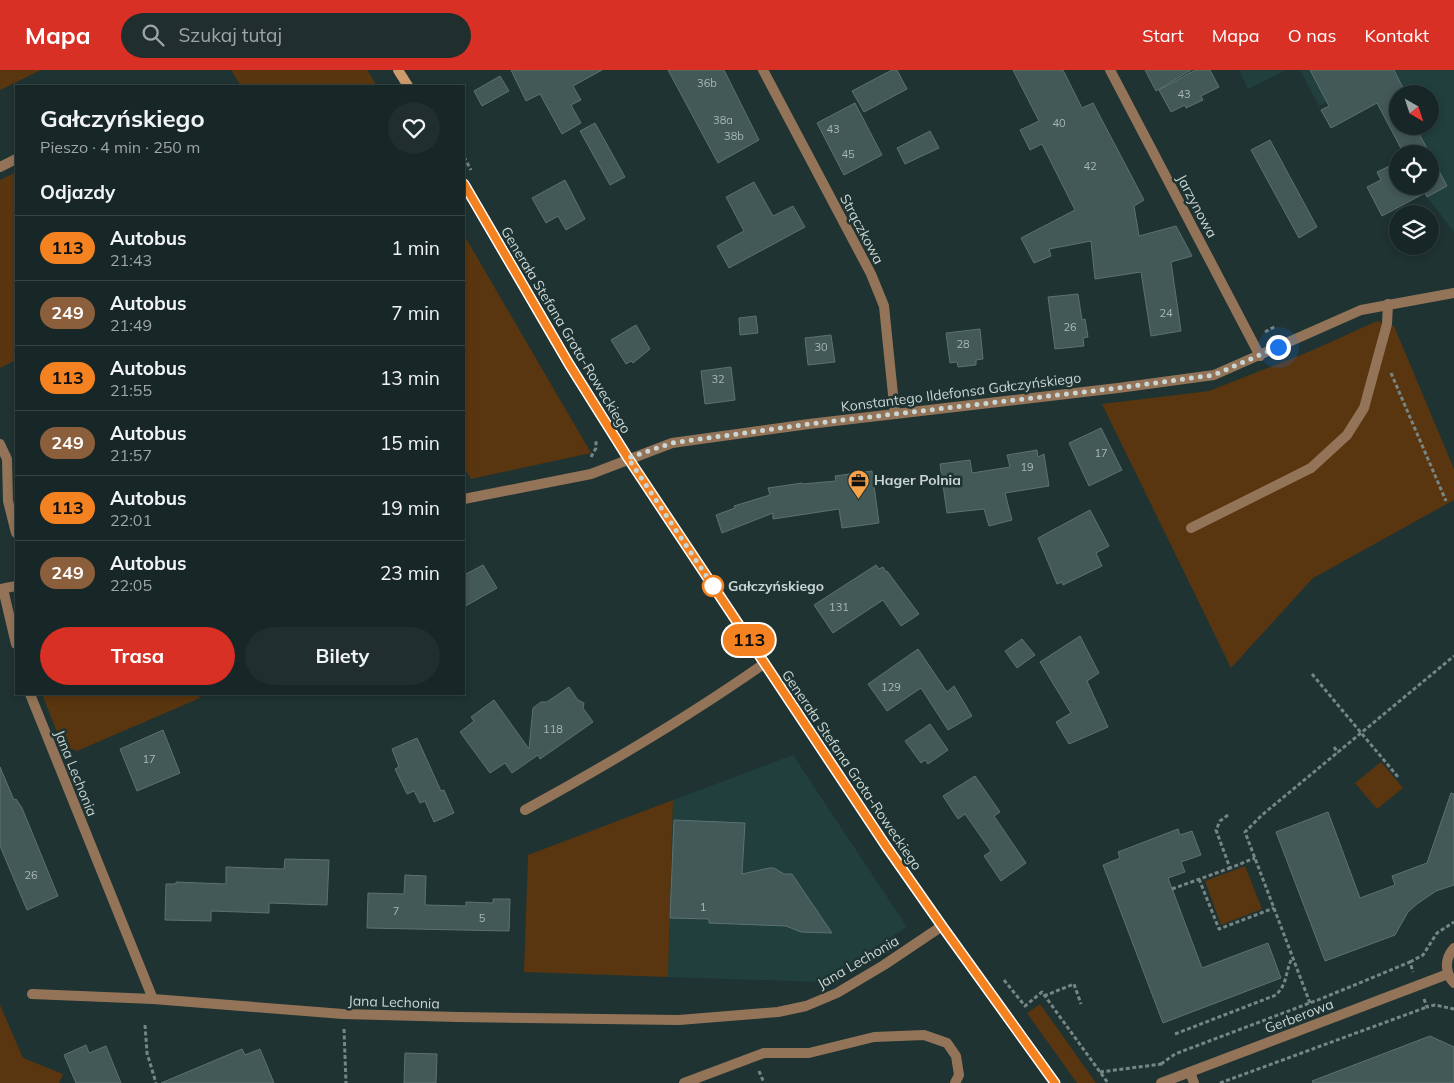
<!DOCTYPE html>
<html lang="pl">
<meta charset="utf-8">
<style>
:root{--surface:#172626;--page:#202e2e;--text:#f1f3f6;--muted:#9ea5a7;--line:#364343;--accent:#d93025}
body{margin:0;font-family:Mulish,sans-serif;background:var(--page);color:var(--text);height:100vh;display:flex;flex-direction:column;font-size:19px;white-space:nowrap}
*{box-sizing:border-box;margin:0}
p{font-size:16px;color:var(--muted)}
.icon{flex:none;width:28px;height:28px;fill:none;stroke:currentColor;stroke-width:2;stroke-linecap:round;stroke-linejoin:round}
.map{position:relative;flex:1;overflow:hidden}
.side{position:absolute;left:15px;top:15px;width:450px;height:610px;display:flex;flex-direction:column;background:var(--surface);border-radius:0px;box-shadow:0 2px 8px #0003,0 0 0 1px var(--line)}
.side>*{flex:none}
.badge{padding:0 10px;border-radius:16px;font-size:18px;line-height:32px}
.needle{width:32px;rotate:141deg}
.fabs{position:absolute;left:1389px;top:15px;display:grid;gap:10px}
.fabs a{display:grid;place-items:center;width:50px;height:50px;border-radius:50%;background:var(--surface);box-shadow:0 2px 8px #0003,0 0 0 1px var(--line);font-size:25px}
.you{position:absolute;width:25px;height:25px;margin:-12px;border:4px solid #fff;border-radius:50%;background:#1a73e8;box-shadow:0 0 0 8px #1a73e833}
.map>.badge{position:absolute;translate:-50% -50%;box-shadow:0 0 0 2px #fff}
h2{padding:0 25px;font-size:19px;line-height:45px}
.round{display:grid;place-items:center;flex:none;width:52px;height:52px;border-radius:26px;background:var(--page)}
.headline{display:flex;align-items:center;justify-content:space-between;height:85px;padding:0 25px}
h1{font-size:24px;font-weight:700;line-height:38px}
.action{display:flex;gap:10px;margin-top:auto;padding:10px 25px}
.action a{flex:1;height:58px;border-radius:30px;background:var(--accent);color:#fff;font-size:20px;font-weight:700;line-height:58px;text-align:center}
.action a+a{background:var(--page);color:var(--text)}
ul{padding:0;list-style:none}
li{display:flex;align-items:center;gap:15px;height:65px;padding:0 25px;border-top:1px solid var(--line)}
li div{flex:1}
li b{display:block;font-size:19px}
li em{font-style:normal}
li .badge{min-width:55px;font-weight:700;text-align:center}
header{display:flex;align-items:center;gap:30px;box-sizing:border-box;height:70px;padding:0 25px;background:var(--accent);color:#fff}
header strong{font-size:24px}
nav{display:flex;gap:28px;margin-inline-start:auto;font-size:18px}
.search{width:350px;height:45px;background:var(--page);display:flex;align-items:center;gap:12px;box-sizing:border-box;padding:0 18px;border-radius:28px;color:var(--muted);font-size:19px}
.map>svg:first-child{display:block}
.built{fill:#203f3d;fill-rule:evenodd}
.green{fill:#59360f}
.building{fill:#435957;stroke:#5c7270}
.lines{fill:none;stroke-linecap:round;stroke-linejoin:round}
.path{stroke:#768685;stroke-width:3;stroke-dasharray:4 2.5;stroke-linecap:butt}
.lane{stroke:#947458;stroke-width:10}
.street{stroke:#947458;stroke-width:10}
.secondary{stroke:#ce9b6c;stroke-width:10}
.line-casing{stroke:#fff;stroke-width:11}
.line{stroke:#f58220;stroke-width:8}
.walk{stroke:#c9d6d4;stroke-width:5;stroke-dasharray:0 9}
.stop-dot{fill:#fff;stroke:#f58220;stroke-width:2.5}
.labels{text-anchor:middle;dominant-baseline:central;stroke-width:5;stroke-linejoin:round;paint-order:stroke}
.number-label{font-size:11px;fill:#a8b7b5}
.street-label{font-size:14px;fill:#c9d6d4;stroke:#1f3332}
.poi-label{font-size:14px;font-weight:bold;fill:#c9d6d4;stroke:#1f3332;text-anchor:start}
.stop-label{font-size:14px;font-weight:bold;fill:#c9d6d4;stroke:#1f3332;text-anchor:start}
</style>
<header>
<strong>Mapa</strong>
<div class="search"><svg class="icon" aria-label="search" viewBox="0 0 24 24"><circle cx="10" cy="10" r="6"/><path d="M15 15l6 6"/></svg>Szukaj tutaj</div>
<nav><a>Start</a><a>Mapa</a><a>O nas</a><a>Kontakt</a></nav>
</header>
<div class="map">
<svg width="1454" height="1013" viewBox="0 0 1454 1013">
<rect width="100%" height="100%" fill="#1f3332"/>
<g class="built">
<polygon points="1239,0 1286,0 1248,19"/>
<path d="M 1300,0 L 1454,0 L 1454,162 L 1427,127 L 1430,116 L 1430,84 L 1404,84 L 1366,12 L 1319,36 ZM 1398,24 L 1430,24 L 1430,56 L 1398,56 Z"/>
<polygon points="793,685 907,857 821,912 668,907 673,730"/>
</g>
<g class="green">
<polygon points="0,0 41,0 0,20"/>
<polygon points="231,0 367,0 377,16 241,16"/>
<polygon points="16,102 16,290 0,298 0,110"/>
<polygon points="464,165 591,383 471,409 464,398"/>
<polygon points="1377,251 1394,256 1396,261 1454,399 1454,430 1313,508 1231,598 1102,334 1209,321 1311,281"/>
<polygon points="42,624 198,624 200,628 77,681 62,675"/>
<polygon points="1381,692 1403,718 1377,739 1355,713"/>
<polygon points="673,730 668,907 524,902 528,785"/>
<polygon points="1245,796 1262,839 1221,855 1205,811"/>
<polygon points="1040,934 1096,1013 1077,1013 1027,943"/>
<polygon points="0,935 23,988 63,1004 59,1013 0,1013"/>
</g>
<g class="building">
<polygon points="511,0 602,0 573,16 581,30 571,35 581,53 562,64 540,24 526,31"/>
<polygon points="668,0 724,0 759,70 718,93"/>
<polygon points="892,0 897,0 907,19 864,42 852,21"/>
<polygon points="1013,0 1063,0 1082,38 1093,33 1144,130 1134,136 1139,166 1176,156 1192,186 1171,192 1181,261 1151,266 1141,202 1095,209 1091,171 1049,179 1051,186 1034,193 1021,168 1075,140 1042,74 1030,80 1020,60 1039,51"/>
<polygon points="1145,0 1191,0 1156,21"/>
<polygon points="1195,0 1210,0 1219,17 1201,26 1203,30 1186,38 1185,35 1171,42 1159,20"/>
<polygon points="1310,0 1394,0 1406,24 1398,24 1398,56 1415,56 1430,84 1404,84 1377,33 1331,58 1321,40 1329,36"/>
<polygon points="500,6 509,21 482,36 474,21"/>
<polygon points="855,33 882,85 844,105 817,53"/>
<polygon points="595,53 625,107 610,115 580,61"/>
<polygon points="930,61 939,78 905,94 897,78"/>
<polygon points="1270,70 1317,157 1299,168 1251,80"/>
<polygon points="1430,84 1447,116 1427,127 1425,123 1382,146 1367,117 1381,110 1377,102 1398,92 1398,116 1430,116"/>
<polygon points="565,110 585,149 566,160 558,146 546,153 532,128"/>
<polygon points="754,112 773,146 793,136 805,157 729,198 717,176 744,161 726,127"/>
<polygon points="1078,224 1082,250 1085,249 1088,267 1083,268 1084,276 1055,279 1048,227"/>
<polygon points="756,246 758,263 740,265 739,248"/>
<polygon points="636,255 650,279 633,293 631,291 626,294 611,270"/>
<polygon points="980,259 983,289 976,290 976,295 958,297 957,292 950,293 946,263"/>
<polygon points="831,265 835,292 808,295 805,268"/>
<polygon points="731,297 735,330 705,334 701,301"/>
<polygon points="1101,358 1122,400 1089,416 1069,373"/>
<polygon points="1037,380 1038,387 1044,384 1049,416 1005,423 1012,450 989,456 984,439 947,443 940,394 970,390 972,403 1010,397 1007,385"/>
<polygon points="872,401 879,453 842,458 839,439 773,449 773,443 722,463 716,445 735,438 734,436 770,425 768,418 802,413 802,414 836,411 835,406"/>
<polygon points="1090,440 1109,476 1096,483 1102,496 1063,515 1062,512 1057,514 1038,468"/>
<polygon points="483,495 497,518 464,537 464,505"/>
<polygon points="876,495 879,499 883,497 886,502 887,501 919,544 901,556 883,530 833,563 814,535"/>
<polygon points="1080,566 1099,603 1087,611 1108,657 1069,674 1056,652 1071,643 1040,592"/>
<polygon points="1022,569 1035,585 1017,598 1005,581"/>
<polygon points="918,579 947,622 954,616 972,646 948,660 921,618 887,641 868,614"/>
<polygon points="569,617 578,630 584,633 583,638 593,652 540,689 538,685 512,703 505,693 490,703 460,662 474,651 471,647 494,630 529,679 533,638 541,632 547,632"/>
<polygon points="930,654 948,680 928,694 925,690 921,693 905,671"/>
<polygon points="163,660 180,703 137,721 120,679"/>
<polygon points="417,668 441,721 444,720 454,743 434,752 425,731 420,733 414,721 407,724 395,699 399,697 392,679"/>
<polygon points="0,697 14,730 16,729 22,738 58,826 27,840 0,776"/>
<polygon points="975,706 1000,742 994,746 1026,793 1001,811 984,786 991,781 965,744 958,749 943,726"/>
<polygon points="1451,723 1454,724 1454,815 1436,821 1417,834 1408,842 1395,865 1325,891 1276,762 1328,742 1360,828 1395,815 1392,806 1427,793"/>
<polygon points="674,750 745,753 742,804 769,798 774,798 784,804 792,804 832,863 801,862 786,856 709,853 709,849 670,848"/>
<polygon points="1178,759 1180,765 1192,761 1201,785 1181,792 1185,802 1168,808 1202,898 1268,873 1281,908 1163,953 1103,795 1120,788 1118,782"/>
<polygon points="285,789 329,790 327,835 269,833 269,843 211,841 211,851 165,850 166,814 176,814 176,812 226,814 226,797 284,799"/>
<polygon points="405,805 426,806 425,835 466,836 466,832 493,833 493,829 510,829 509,861 367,858 368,823 404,824"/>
<polygon points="1430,966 1454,977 1454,1013 1313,1013 1312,1011"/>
<polygon points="86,975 89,983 106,976 121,1013 76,1013 64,985"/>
<polygon points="242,979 245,985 260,979 274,1013 161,1013"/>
<polygon points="405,983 437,984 436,1013 404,1013"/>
</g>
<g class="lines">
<g class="path">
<polyline points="464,87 471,100"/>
<polyline points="1265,262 1276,256"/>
<polyline points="1391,303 1446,431"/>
<polyline points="591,387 596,378 596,370"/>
<polyline points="1312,604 1398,707"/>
<polyline points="1334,677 1338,683"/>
<polyline points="1228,745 1220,751 1216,760 1230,798 1255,788"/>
<polyline points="1199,809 1219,859 1274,838"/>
<polyline points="1172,819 1230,798"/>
<polyline points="1410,892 1423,885 1437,863 1454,852"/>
<polyline points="1004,910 1025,936 1042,922 1108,1013"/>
<polyline points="1044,926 1074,914 1081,934"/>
<polyline points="1424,929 1427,937 1435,935 1454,939"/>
<polyline points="1310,933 1245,762 1262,745 1454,586"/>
<polyline points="145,955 147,983 156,1013"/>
<polyline points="344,959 346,1013"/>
<path d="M 1175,964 L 1276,925 C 1288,913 1285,902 1292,888"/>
<polyline points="1161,994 1175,984 1323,928 1410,892 1413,902"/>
<polyline points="759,1001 764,1013"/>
<polyline points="1100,1002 1162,994"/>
<polyline points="1220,1013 1427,937"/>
</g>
<g class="lane">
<polyline points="0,97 16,89"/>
<polyline points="0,374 7,389 8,431 16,463"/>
<polyline points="1191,458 1311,398 1347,365 1364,338 1387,254 1388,234"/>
<polyline points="3,519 16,574"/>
<polyline points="30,624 153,929 32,924"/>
<path d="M 525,740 C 607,695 688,647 765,593"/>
<polyline points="1190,1002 1194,1013"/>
<polyline points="684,1013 764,983 809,983 874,967 924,965 947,973 956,986 959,1005 955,1013"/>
</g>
<g class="street">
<polyline points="763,0 871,204 884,236 895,344"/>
<polyline points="1110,0 1260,286"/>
<polyline points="464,429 591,404 672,373 809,354 1118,318 1214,305 1361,240 1454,223"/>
<polyline points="0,519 16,516"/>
<path d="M 1454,878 C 1444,889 1445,903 1454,913"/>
<polyline points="153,929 343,944 458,947 679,950 778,942 806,936 837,923 884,895 942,856"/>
<polyline points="1161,1013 1448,904"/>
</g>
<g class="secondary">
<polyline points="398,0 408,16"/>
<polyline points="464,114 569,294 628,388 886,776 942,856 1055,1013"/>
</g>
</g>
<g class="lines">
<defs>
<polyline id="line" points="464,114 569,294 628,388 886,776 942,856 1055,1013"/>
</defs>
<use href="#line" class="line-casing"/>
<use href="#line" class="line"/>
<polyline class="walk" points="713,516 717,522 628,388 672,373 809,354 1118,318 1214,305 1278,277"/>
</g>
<defs>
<symbol id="office-pin" viewBox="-11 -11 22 30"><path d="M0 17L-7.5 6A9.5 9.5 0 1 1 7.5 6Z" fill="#f7a148" stroke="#1f3332"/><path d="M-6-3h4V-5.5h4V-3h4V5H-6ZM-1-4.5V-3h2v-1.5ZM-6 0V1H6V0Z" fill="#111"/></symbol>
</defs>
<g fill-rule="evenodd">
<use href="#office-pin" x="846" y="398" width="25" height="34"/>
</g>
<circle class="stop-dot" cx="713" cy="516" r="10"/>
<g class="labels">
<g class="number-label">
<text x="707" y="13">36b</text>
<text x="1184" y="24">43</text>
<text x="723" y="50">38a</text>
<text x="1059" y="53">40</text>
<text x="833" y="59">43</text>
<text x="734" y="66">38b</text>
<text x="848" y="84">45</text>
<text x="1090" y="96">42</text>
<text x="1166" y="243">24</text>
<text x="1070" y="257">26</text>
<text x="963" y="274">28</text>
<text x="821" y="277">30</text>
<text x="718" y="309">32</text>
<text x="1101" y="383">17</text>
<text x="1027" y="397">19</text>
<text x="839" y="537">131</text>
<text x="891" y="617">129</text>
<text x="553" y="659">118</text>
<text x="149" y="689">17</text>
<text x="31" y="805">26</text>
<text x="703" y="837">1</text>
<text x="396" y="841">7</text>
<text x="482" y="848">5</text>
</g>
<g class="street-label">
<text transform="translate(1197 136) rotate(62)">Jarzynowa</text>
<text transform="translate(862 159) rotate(62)">Strączkowa</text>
<text transform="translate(566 260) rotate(59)">Generała Stefana Grota-Roweckiego</text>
<text transform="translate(961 322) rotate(-7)">Konstantego Ildefonsa Gałczyńskiego</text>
<text transform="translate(852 700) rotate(56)">Generała Stefana Grota-Roweckiego</text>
<text transform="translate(76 703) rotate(68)">Jana Lechonia</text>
<text transform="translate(858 892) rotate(-30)">Jana Lechonia</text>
<text transform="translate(394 932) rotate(2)">Jana Lechonia</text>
<text transform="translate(1299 946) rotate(-21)">Gerberowa</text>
</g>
<g class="poi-label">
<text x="874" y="410">Hager Polnia</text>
</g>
<g class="stop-label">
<text x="728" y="516">Gałczyńskiego</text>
</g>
</g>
</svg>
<div class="fabs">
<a><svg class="needle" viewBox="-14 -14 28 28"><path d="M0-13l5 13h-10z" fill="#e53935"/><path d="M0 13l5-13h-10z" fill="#9ea5a7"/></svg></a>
<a><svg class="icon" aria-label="locate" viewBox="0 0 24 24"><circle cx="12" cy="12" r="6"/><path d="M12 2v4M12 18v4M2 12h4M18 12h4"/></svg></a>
<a><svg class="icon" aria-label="layers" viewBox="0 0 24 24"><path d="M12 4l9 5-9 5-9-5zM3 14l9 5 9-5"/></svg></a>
</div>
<div class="you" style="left:1278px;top:277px"></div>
<b class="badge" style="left:749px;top:570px;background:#f58220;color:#111">113</b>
<section class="side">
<div class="headline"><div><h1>Gałczyńskiego</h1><p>Pieszo · 4 min · 250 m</p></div><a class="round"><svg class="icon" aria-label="heart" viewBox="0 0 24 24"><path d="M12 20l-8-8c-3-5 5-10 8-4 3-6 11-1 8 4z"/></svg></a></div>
<h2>Odjazdy</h2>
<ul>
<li><span class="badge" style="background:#f58220;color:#111">113</span><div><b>Autobus</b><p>21:43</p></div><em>1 min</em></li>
<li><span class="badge" style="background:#8b5e3c;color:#fff">249</span><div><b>Autobus</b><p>21:49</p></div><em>7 min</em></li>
<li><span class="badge" style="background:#f58220;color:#111">113</span><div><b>Autobus</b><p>21:55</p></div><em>13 min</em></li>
<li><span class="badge" style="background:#8b5e3c;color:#fff">249</span><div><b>Autobus</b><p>21:57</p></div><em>15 min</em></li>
<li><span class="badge" style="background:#f58220;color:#111">113</span><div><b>Autobus</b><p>22:01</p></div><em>19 min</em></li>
<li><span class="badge" style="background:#8b5e3c;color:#fff">249</span><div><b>Autobus</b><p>22:05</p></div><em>23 min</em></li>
</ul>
<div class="action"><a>Trasa</a><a>Bilety</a></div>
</section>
</div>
